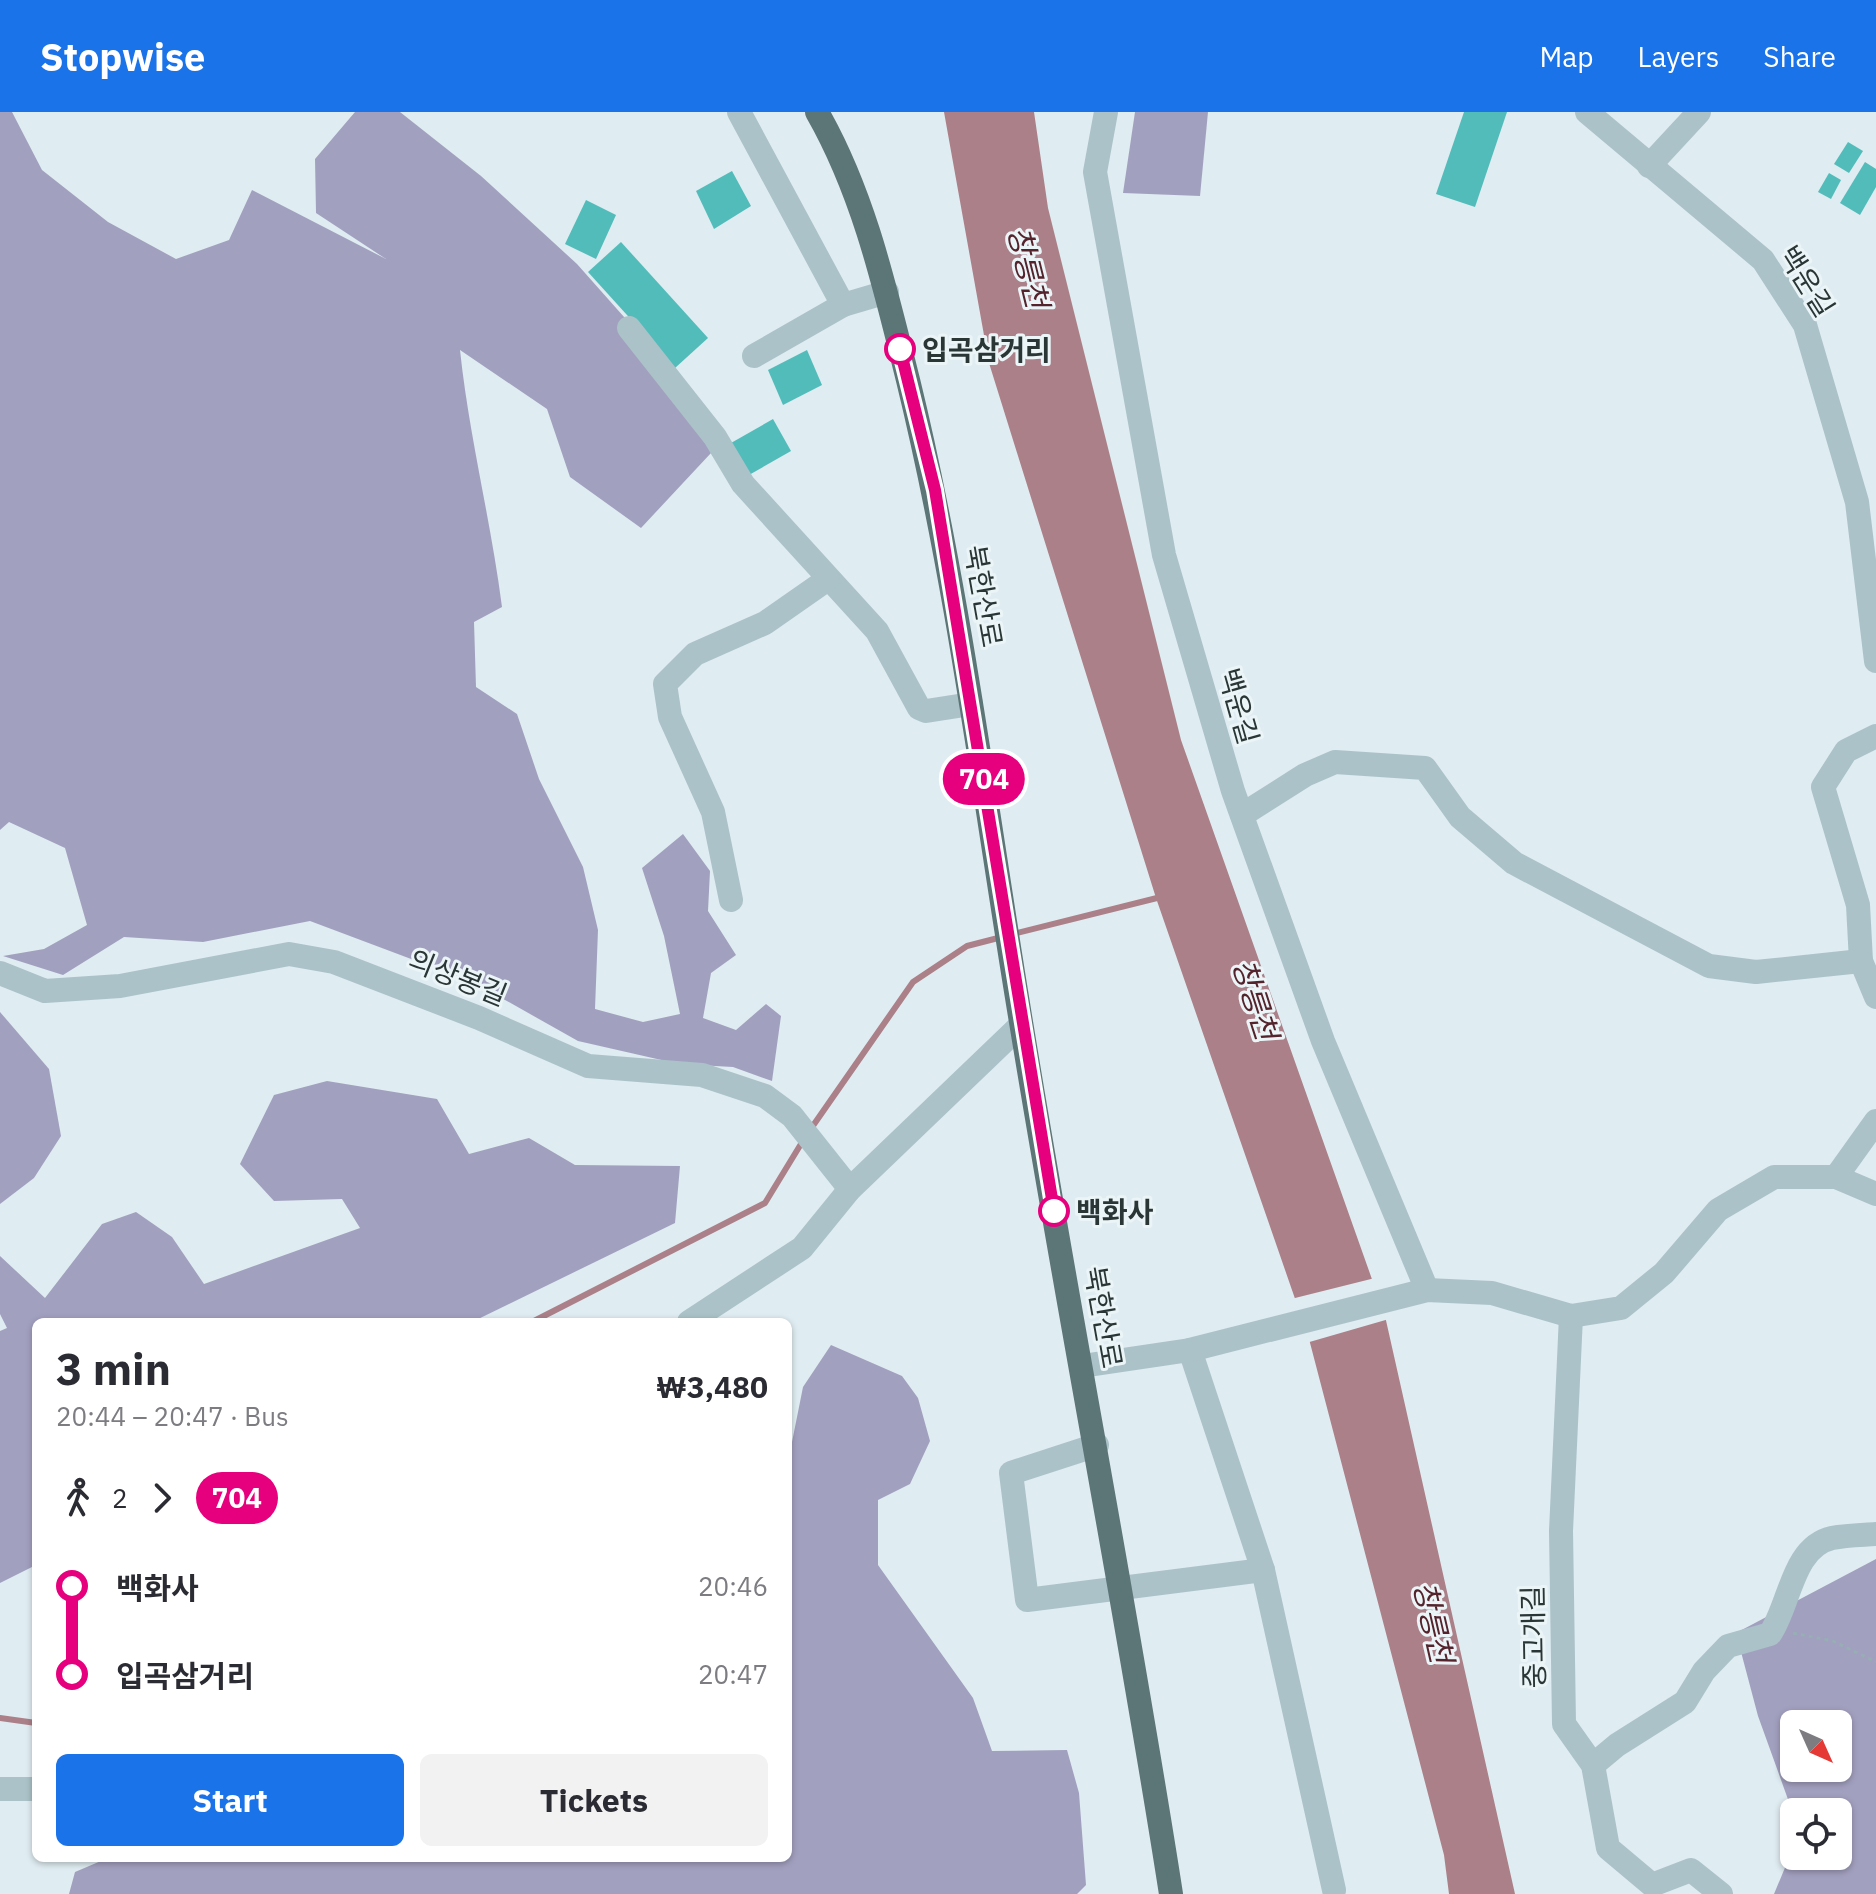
<!DOCTYPE html>
<meta charset="utf-8">
<style>
:root{--surface:#fff;--page:#f2f2f3;--text:#2b2b33;--muted:#7c7c81;--accent:#1a73e8}
body{margin:0;font-family:"IBM Plex Sans","Noto Sans KR",sans-serif;background:var(--page);color:var(--text);height:100vh;display:flex;flex-direction:column;font-size:30px;white-space:nowrap}
*{box-sizing:border-box;margin:0}
p{font-size:26px;color:var(--muted)}
.icon{flex:none;width:44px;height:44px;fill:none;stroke:currentColor;stroke-width:2;stroke-linecap:round;stroke-linejoin:round}
.map{position:relative;flex:1;overflow:hidden}
.drawer{position:absolute;left:32px;top:1206px;width:760px;height:544px;display:flex;flex-direction:column;background:var(--surface);border-radius:12px;box-shadow:0 2px 6px #0004}
.drawer>*{flex:none}
.badge{padding:0 16px;border-radius:26px;font-size:28px;line-height:52px}
.needle{width:52px;rotate:135deg}
.tools{position:absolute;left:1780px;top:1598px;display:grid;gap:16px}
.tools a{display:grid;place-items:center;width:72px;height:72px;border-radius:12px;background:var(--surface);box-shadow:0 2px 6px #0004;font-size:40px}
.map>.badge{position:absolute;translate:-50% -50%;box-shadow:0 0 0 4px #fff}
.legs{display:flex;align-items:center;gap:12px;height:88px;padding:0 24px;font-size:26px}
.legs p{margin-inline-start:auto}
.overview{display:flex;align-items:center;justify-content:space-between;height:136px;padding:0 24px}
h1{font-size:44px;font-weight:700;line-height:60px}
.action{display:flex;gap:16px;margin-top:auto;padding:16px 24px}
.action a{flex:1;height:92px;border-radius:12px;background:var(--accent);color:#fff;font-size:32px;font-weight:700;line-height:92px;text-align:center}
.action a+a{background:var(--page);color:var(--text)}
ul{padding:0 24px;list-style:none}
li{display:flex;align-items:center;gap:28px;height:88px;font-size:30px}
li i{display:grid;place-items:center;width:12px;height:100%;margin:0 10px;background:currentColor}
li i::after{content:'';width:20px;height:20px;margin:-10px;border:6px solid;border-radius:50%;background:var(--surface)}
li p{margin-inline-start:auto}
li:first-child i{background:linear-gradient(#0000 50%,currentColor 0)}
li:last-child i{background:linear-gradient(currentColor 50%,#0000 0)}
header{display:flex;align-items:center;gap:48px;box-sizing:border-box;height:112px;padding:0 40px;background:var(--accent);color:#fff}
header strong{font-size:38px}
nav{display:flex;gap:44px;margin-inline-start:auto;font-size:28px}
.map>svg:first-child{display:block}
.green{fill:#a2a0bf;fill-rule:evenodd}
.water{fill:#ab8089}
.pier{fill:#dfecf1}
.lines{fill:none;stroke-linecap:round;stroke-linejoin:round}
.stream{stroke:#ab8089;stroke-width:6}
.building{fill:#52bcba}
.path{stroke:#96aeb4;stroke-width:3;stroke-dasharray:4 4;stroke-linecap:butt}
.minor{stroke:#abc2c8;stroke-width:24}
.major{stroke:#5c7577;stroke-width:24}
.line-1-casing{stroke:#fff;stroke-width:18}
.line-1{stroke:#e6007e;stroke-width:12}
.stop-1-dot{fill:#fff;stroke:#e6007e;stroke-width:4}
.labels{text-anchor:middle;dominant-baseline:central;stroke-width:6;stroke-linejoin:round;paint-order:stroke}
.street-label{font-size:28px;fill:#2a3636;stroke:#ebf5f8}
.stop-label{font-size:28px;font-weight:bold;fill:#2a3636;stroke:#ebf5f8;text-anchor:start}
.water-label{font-size:30px;font-style:italic;fill:#54232c;stroke:#ebf5f8}
</style>
<header>
<strong>Stopwise</strong>
<nav><a>Map</a><a>Layers</a><a>Share</a></nav>
</header>
<div class="map">
<svg width="1876" height="1782" viewBox="0 0 1876 1782">
<rect width="100%" height="100%" fill="#dfecf1"/>
<g class="green">
<path d="M 0,0 L 12,0 L 42,58 L 108,110 L 176,147 L 229,128 L 252,78 L 386,147 L 316,101 L 315,47 L 355,0 L 400,0 L 481,64 L 577,152 L 719,312 L 711,341 L 641,416 L 570,365 L 547,297 L 460,238 C 469,324 491,409 502,495 L 474,510 L 476,575 L 517,602 L 539,667 L 583,755 L 598,818 L 595,897 L 643,910 L 680,902 L 664,824 L 642,756 L 683,722 L 710,759 L 708,799 L 736,843 L 711,861 L 703,906 L 736,918 L 766,892 L 781,904 L 772,969 L 733,955 L 679,952 L 578,929 L 475,871 L 310,809 L 203,830 L 124,825 L 63,863 L 3,844 L 44,837 L 87,813 L 65,736 L 9,710 L 0,718 Z"/>
<polygon points="1135,0 1208,0 1200,84 1123,81"/>
<polygon points="0,900 49,957 61,1024 34,1066 0,1092"/>
<polygon points="327,969 437,987 469,1042 529,1026 575,1053 680,1054 675,1111 472,1210 36,1210 36,1453 0,1471 0,1219 7,1216 0,1202 0,1144 45,1186 102,1112 136,1100 172,1125 204,1172 360,1116 342,1087 274,1089 240,1052 274,983"/>
<polygon points="831,1233 902,1264 918,1286 930,1329 910,1372 878,1388 878,1453 973,1586 992,1639 1067,1638 1079,1681 1086,1773 1077,1782 69,1782 75,1760 108,1746 788,1746 788,1350 803,1275"/>
<path d="M 1876,1447 L 1876,1782 L 1774,1782 L 1794,1734 L 1794,1744 L 1838,1744 L 1838,1700 L 1794,1700 L 1794,1704 L 1758,1604 L 1736,1521 ZM 1794,1612 L 1838,1612 L 1838,1656 L 1794,1656 Z"/>
</g>
<polygon class="water" points="944,0 1034,0 1048,96 1181,628 1385,1204 1515,1782 1449,1782 1444,1743 1309,1227 1156,786 989,251"/>
<polygon class="pier" points="1375,1166 1389,1207 1306,1231 1291,1187"/>
<g class="lines">
<g class="stream">
<polyline points="1013,822 1161,785"/>
<polyline points="810,1018 913,870 967,834 1002,825"/>
<polyline points="532,1210 765,1091 804,1027"/>
<polyline points="0,1606 36,1611"/>
</g>
</g>
<g class="building">
<polygon points="1464,0 1507,0 1475,95 1436,82"/>
<polygon points="1848,30 1863,39 1849,61 1834,52"/>
<polygon points="1865,50 1876,57 1876,75 1860,103 1840,91"/>
<polygon points="732,59 751,94 714,117 696,79"/>
<polygon points="1829,61 1841,68 1831,87 1818,80"/>
<polygon points="586,88 616,103 596,147 565,132"/>
<polygon points="621,130 708,226 675,256 588,160"/>
<polygon points="807,238 822,273 783,293 768,258"/>
<polygon points="773,307 791,339 749,363 731,331"/>
</g>
<g class="lines">
<polyline class="path" points="1793,1521 1833,1529 1876,1550"/>
<g class="minor">
<polyline points="739,0 843,193 887,180"/>
<polyline points="1106,0 1095,60 1164,443 1233,679 1323,929 1427,1178"/>
<polyline points="1587,0 1763,148 1805,213 1857,390 1876,549"/>
<polyline points="1649,54 1699,0"/>
<polyline points="629,216 715,325 743,372 877,519 919,596 926,599 971,592"/>
<polyline points="754,244 843,193"/>
<polyline points="1876,624 1846,639 1823,675 1858,793 1861,849 1876,885"/>
<polyline points="1242,703 1305,663 1335,650 1425,656 1460,705 1514,751 1709,854 1756,860 1861,849"/>
<polyline points="731,788 713,700 670,605 665,572 695,542 765,511 828,467"/>
<polyline points="0,861 45,879 120,874 289,842 334,850 479,906 588,954 702,963 765,984 792,1004 850,1077"/>
<polyline points="1836,1065 1876,1009"/>
<polyline points="1571,1204 1561,1419 1564,1612 1593,1653 1608,1736 1652,1773 1691,1758 1721,1782"/>
<polyline points="689,1210 802,1136 850,1077 1021,913"/>
<polyline points="1190,1238 1263,1458 1334,1778"/>
<polyline points="1082,1254 1190,1238 1427,1178 1492,1181 1571,1204 1621,1196 1664,1161 1718,1098 1774,1065 1836,1065 1876,1082"/>
<polyline points="1097,1333 1011,1361 1027,1488 1263,1458"/>
<path d="M 1593,1653 L 1617,1633 L 1685,1590 L 1704,1559 L 1728,1534 L 1770,1522 C 1790,1493 1792,1435 1832,1426 C 1846,1423 1862,1423 1876,1422"/>
<polyline points="0,1677 36,1677"/>
</g>
<path class="major" d="M 817,0 C 864,82 885,176 908,268 C 960,481 986,700 1022,916 C 1069,1205 1126,1493 1171,1782"/>
</g>
<g class="lines">
<defs>
<polyline id="line-1" points="900,237 935,378 1054,1099"/>
</defs>
<use href="#line-1" class="line-1-casing"/>
<use href="#line-1" class="line-1"/>
</g>
<g class="stop-1-dot">
<circle cx="900" cy="237" r="14"/>
<circle cx="1054" cy="1099" r="14"/>
</g>
<g class="labels">
<g class="street-label">
<text transform="translate(1807 169) rotate(58)">백운길</text>
<text transform="translate(984 484) rotate(80)">북한산로</text>
<text transform="translate(1239 594) rotate(74)">백운길</text>
<text transform="translate(458 865) rotate(22)">의상봉길</text>
<text transform="translate(1104 1205) rotate(80)">북한산로</text>
<text transform="translate(1533 1525) rotate(-91)">중고개길</text>
</g>
<g class="stop-label">
<text x="922" y="237">입곡삼거리</text>
<text x="1076" y="1099">백화사</text>
</g>
<g class="water-label">
<text transform="translate(1029 155) rotate(76)">창릉천</text>
<text transform="translate(1256 887) rotate(72)">창릉천</text>
<text transform="translate(1434 1510) rotate(77)">창릉천</text>
</g>
</g>
</svg>
<div class="tools">
<a><svg class="needle" viewBox="-14 -14 28 28"><path d="M0-13l5 13h-10z" fill="#e53935"/><path d="M0 13l5-13h-10z" fill="#7c7c81"/></svg></a>
<a><svg class="icon" aria-label="locate" viewBox="0 0 24 24"><circle cx="12" cy="12" r="6"/><path d="M12 2v4M12 18v4M2 12h4M18 12h4"/></svg></a>
</div>
<b class="badge" style="left:984px;top:667px;background:#e6007e;color:#fff">704</b>
<section class="drawer">
<div class="overview"><div><h1>3 min</h1><p>20:44 – 20:47 · Bus</p></div><b>₩3,480</b></div>
<div class="legs"><svg class="icon" aria-label="walk" viewBox="0 0 24 24"><circle cx="13" cy="4" r="2"/><path d="M13 8l-2 6 4 7M11 14l-3 7M7 12l3-4h3l4 4"/></svg>2<svg class="icon" aria-label="forward" viewBox="0 0 24 24"><path d="M9 5l7 7-7 7"/></svg><b class="badge" style="background:#e6007e;color:#fff">704</b></div>
<ul>
<li><i style="color:#e6007e"></i><b>백화사</b><p>20:46</p></li>
<li><i style="color:#e6007e"></i><b>입곡삼거리</b><p>20:47</p></li>
</ul>
<div class="action"><a>Start</a><a>Tickets</a></div>
</section>
</div>
